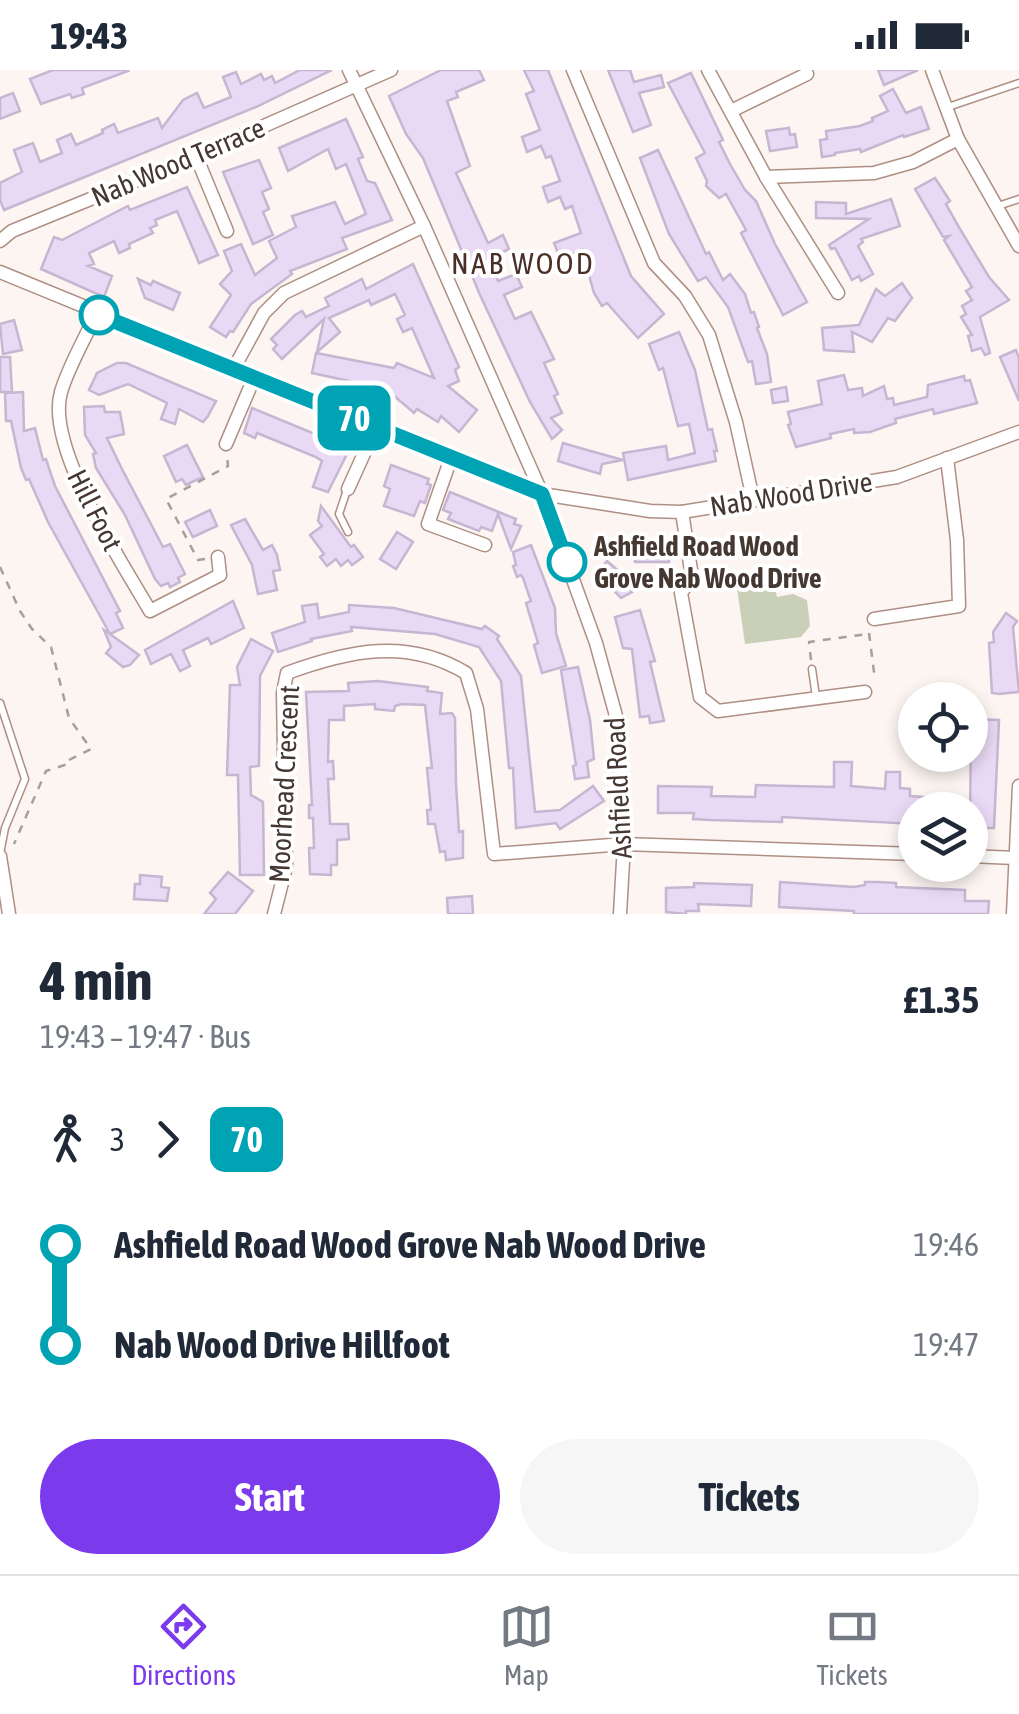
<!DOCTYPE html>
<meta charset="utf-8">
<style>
:root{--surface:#fff;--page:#f6f6f7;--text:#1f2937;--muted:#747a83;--line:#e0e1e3;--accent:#7c3aed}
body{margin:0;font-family:"Asap Condensed",sans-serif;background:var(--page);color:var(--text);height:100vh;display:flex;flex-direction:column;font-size:38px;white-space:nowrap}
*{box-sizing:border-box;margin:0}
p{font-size:32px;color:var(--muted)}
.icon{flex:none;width:55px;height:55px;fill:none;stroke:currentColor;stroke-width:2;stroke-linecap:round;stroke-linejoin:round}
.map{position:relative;height:844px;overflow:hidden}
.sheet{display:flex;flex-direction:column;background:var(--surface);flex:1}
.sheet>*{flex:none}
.badge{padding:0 20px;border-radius:15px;font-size:35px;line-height:65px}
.buttons{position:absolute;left:898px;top:612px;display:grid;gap:20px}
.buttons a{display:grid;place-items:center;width:90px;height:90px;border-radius:50%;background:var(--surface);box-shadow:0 5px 15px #0003;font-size:50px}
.map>.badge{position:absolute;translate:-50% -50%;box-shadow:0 0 0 5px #fff}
.legs{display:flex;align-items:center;gap:15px;height:110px;padding:0 40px;font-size:32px}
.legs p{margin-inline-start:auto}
.overview{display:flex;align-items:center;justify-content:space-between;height:170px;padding:0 40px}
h1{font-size:55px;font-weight:700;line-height:75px}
.cta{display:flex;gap:20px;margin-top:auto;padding:20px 40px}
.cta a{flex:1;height:115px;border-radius:60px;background:var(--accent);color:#fff;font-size:40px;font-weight:700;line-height:115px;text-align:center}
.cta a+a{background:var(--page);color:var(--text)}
ul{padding:0 40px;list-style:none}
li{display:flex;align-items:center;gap:35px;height:100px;font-size:38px}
li i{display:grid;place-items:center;width:15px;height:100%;margin:0 12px;background:currentColor}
li i::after{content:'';width:25px;height:25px;margin:-12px;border:8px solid;border-radius:50%;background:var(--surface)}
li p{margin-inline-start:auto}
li:first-child i{background:linear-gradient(#0000 50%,currentColor 0)}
li:last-child i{background:linear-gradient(currentColor 50%,#0000 0)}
.status{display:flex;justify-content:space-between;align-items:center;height:70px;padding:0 50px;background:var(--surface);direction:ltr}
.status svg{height:28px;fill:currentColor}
.tab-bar{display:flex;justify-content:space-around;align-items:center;height:140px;border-top:2px solid var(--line);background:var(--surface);font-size:28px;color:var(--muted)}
.tab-bar a{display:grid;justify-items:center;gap:5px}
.tab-bar .active{color:var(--accent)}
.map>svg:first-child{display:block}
.green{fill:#cacfb7}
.building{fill:#ead9f5;stroke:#c6b6d1;stroke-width:2.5}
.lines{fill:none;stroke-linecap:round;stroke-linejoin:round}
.lane-casing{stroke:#af8f83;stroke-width:9}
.street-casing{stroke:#af8f83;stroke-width:15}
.path{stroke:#a89e9a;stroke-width:2.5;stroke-dasharray:8 8;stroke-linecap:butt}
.lane{stroke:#fff;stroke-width:6}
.street{stroke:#fff;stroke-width:12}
.line-1-casing{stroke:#fff;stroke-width:22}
.line-1{stroke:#00a3b4;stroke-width:15}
.stop-1-dot{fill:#fff;stroke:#00a3b4;stroke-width:5}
.labels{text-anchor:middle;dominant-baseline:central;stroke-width:8;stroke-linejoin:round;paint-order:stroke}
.street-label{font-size:28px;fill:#453732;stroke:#fff}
.stop-label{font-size:28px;font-weight:bold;fill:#453732;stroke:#fff;text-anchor:start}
.neighbourhood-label{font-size:30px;letter-spacing:2.5px;fill:#492f25;stroke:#fff}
</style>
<div class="status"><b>19:43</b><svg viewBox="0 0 49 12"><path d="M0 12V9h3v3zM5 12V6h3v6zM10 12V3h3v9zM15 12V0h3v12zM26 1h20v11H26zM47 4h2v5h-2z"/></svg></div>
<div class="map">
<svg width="1019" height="844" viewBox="0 0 1019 844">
<rect width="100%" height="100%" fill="#fcf5f2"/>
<polygon class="green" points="773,511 777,527 793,524 807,530 810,556 801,567 745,574 737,518"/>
<g class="building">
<polygon points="53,0 127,0 128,1 82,18 84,24 72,28 70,24 41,34 30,9"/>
<polygon points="300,0 332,0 256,37 4,140 0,130 0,113 22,102 14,80 33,73 40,92 62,83 57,70 71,64 76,75 103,63 102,60 114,54 118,63 158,48 162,58 183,30 197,23 204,38 231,27 223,7 236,2 241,14 261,4 264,10 272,6 275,13"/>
<polygon points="441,0 479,0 484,10 456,22 458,27 447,31 470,96 456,103 488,173 503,165 509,179 488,189 498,211 516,204 522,217 504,225 515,249 531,242 554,289 544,293 558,324 554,326 562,343 551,348 562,360 552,369 530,332 480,225 423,88 406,64 389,26"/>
<polygon points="524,0 548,0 631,206 664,244 638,268 607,233 602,236 594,223 582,180 560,188 554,173 581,163 572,136 565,139 560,127 548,132 543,117 560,111 551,86 546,88 541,76 527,82 522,67 540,60 526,24 534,21"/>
<polygon points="608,0 630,0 634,12 661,5 664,17 639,23 651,55 633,62"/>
<polygon points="878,0 918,0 884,15"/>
<polygon points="691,3 723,70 719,72 730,94 745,120 756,131 775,174 807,232 783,245 741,163 746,160 726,124 719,128 706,116 707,111 696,88 705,83 668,13"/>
<polygon points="893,19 906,43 921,37 929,59 904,67 903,65 861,82 860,79 835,83 835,85 822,87 820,70 827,69 826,61 860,56 873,51 872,48 888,41 880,26"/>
<polygon points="13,23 20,41 0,49 0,28"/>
<polygon points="346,49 363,87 358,89 367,111 375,113 392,150 342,168 347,179 290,201 292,204 251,234 233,262 230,261 226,267 210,257 231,225 220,214 232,201 224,181 241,174 255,205 277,188 269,171 296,157 292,146 335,132 345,154 366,144 346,94 336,99 328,79 288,101 279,78"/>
<polygon points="789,58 790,65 795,64 797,77 770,81 766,61"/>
<polygon points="658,80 706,184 709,182 723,210 730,204 745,224 751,243 754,242 759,257 757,258 767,284 771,312 756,314 752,291 748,292 728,237 706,207 698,211 669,164 640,88"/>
<polygon points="259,90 271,118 262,122 269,139 263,142 273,165 253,174 223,102"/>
<polygon points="935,108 950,131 946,134 960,159 989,207 1009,230 980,247 990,283 985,285 981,278 972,281 968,266 972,265 961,247 966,244 962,236 972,230 966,221 972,217 944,170 949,166 943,167 915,119"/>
<polygon points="187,117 218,185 199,193 177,141 155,150 157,155 150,158 153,163 129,174 130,178 119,183 114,171 89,183 94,194 88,196 112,206 104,227 41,199 54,167 62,170 118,141 128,136 130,140"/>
<polygon points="891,129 900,156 861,169 863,172 858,176 873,204 861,211 859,206 852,210 835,178 831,179 829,175 869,149 816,148 816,132 846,133 846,144"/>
<polygon points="413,194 459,297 455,300 459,311 448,316 477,340 459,362 441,346 438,352 417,339 414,343 386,319 312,303 316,283 394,298 397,293 434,308 412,258 403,262 397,249 405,245 395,224 371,235 369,230 329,248 340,262 317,282 324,249 282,289 273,279 277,275 271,269 295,245 302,241 306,247 329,236 325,228 362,209 366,219"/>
<polygon points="138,209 151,215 153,211 180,223 173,240 145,228"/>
<polygon points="902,213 912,228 895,251 888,248 872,272 852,262 854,282 824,280 822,258 859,255 876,219 885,226"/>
<polygon points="14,250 22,280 3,284 0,254"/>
<polygon points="679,262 695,300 708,360 712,359 717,381 714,381 716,391 628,410 623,383 666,376 668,390 695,383 689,354 678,356 663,298 659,300 649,274"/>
<polygon points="1016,280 1019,288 1019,331 1000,287"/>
<polygon points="0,287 10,287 12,322 0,322"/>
<polygon points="117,293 126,293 216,331 208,346 203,352 179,339 175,354 161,349 167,333 128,314 99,325 89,320 97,303"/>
<polygon points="844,305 848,320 862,318 863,326 884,316 887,329 893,328 894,335 927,327 928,315 964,306 965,311 970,310 977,333 934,344 933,339 895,349 896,353 870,362 854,363 854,359 830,364 831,368 796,377 788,355 791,354 788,342 822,334 818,311"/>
<polygon points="786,317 788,331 773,333 771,320"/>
<polygon points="23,322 24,361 35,358 43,390 46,389 55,416 120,541 116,543 123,558 110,564 139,585 130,595 123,597 106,583 111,577 104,560 110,564 48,452 29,409 26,410 21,398 11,351 6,351 5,323"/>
<polygon points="104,336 105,342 120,342 124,364 107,368 122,399 163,477 170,474 185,504 178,508 180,512 170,517 168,513 161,516 155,509 125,445 96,398 93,384 96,383 85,365 84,337"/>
<polygon points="252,338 344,376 342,382 347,384 328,422 313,417 322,391 316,387 257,363 255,368 244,363"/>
<polygon points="563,373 580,378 623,390 602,394 600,404 577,397 558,391"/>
<polygon points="187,375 203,407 186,415 182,409 176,412 164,386"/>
<polygon points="391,395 429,409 427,414 431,415 425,433 420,431 414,446 384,436 390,419 384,416"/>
<polygon points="450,422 516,449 514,454 521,456 511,479 498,444 492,461 481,457 479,461 448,449 451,443 443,440"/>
<polygon points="321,436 351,477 354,475 363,487 352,495 348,490 341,496 336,489 327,496 320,487 324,484 310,465 322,456 318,451"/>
<polygon points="210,440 217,456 193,467 185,452"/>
<polygon points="245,449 263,480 272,475 277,485 280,500 273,501 277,520 258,524 252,495 231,455"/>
<polygon points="397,462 413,472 396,499 380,489"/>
<polygon points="642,472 669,473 669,476 677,477 677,488 669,488 669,492 635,492 635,474"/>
<polygon points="531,475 555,538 556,563 566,596 542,603 534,575 538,573 526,533 531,531 523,508 521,505 517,507 513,496 516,495 513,482"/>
<polygon points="607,491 621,503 632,522 621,528 597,503"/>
<polygon points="233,531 244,558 211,574 208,568 183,580 190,596 180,601 171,584 151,594 145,580"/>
<polygon points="317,534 319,548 349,542 349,535 394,538 482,559 485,556 499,566 497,569 521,606 535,742 560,740 593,716 604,731 560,759 556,753 516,758 513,698 509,698 501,611 479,577 435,564 351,557 352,561 311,569 312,571 278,582 272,563 305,552 302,536"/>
<polygon points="640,540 655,591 650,592 664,651 650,653 649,646 640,647 632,579 623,578 615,547"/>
<polygon points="1006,543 1017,551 1013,557 1019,622 999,624 992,623 989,573 994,572 993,562"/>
<polygon points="251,569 273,581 260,606 259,696 250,697 251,725 263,732 264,805 240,805 238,705 227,705 230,615 240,615 237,597"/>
<polygon points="578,597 590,650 594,689 587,692 589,707 575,709 573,696 576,695 561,600"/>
<polygon points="378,611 428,617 427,621 442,623 440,644 452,643 455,648 456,714 459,762 463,761 463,788 446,790 445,781 440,782 435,754 428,754 427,740 431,740 427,698 432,698 425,635 402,634 395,636 394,641 375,639 375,634 344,636 344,650 329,650 328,692 333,691 334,709 328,709 330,754 348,754 349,769 337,770 337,795 331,795 331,805 310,804 309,778 314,778 313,748 309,748 309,735 312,735 306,622 349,621 348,613"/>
<polygon points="971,649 999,650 994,758 970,758"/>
<polygon points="834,692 852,692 851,716 885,719 886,702 900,702 900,718 910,719 910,726 936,728 935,740 915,740 915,754 782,747 782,752 710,750 693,749 694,743 658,743 658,716 712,717 711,726 755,727 756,715 834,717"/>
<polygon points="228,802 253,821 235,844 204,844 216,829 210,823"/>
<polygon points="140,805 162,807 161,817 169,818 167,831 134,829 135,814 140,814"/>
<polygon points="780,812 854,817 865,815 865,812 878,812 896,813 896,817 965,820 965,831 989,831 988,844 854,844 854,841 779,837"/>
<polygon points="694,813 752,815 751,836 698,834 699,841 686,841 686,844 666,842 666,818 694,817"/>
<polygon points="472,826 473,844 448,844 447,828"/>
</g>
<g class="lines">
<defs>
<g id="lane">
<polyline points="948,37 1019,13"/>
<polyline points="998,136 1019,129"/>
<polyline points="347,420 339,444 348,462"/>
<polyline points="812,599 816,627"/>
<polyline points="0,633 25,709 5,758 0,784"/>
</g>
<g id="street">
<polyline points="349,0 424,156 542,424 596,573 616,646 624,774 620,844"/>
<polyline points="573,0 654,193 685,226 709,265 736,352 753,429"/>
<polyline points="708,0 766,107 838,223"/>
<polyline points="932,0 958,69 1019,176"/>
<polyline points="731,41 807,4"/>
<polyline points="196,86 227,161"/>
<polyline points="766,107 874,103 913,92 958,69"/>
<polyline points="0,171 12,161 196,86 391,0"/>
<polyline points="0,202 542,424 650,441 682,442 897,407 1019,362"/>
<path d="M 96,244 C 85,269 69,295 61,322 C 45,377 122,492 150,541 L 220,505 L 218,487"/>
<polyline points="234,298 264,243 284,223 424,156"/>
<polyline points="226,374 254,308"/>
<polyline points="451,388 428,454 485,475"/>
<polyline points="348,419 376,357"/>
<polyline points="682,442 692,507 681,523 700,627 718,641 865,622"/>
<polyline points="874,549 959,536 957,470 947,388"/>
<polyline points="0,786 9,844"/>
<polyline points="970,786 1015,788"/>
<path d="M 274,844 L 286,797 L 283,623 L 287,603 C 347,581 407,567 466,603 L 477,639 L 494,784 L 624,774 L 915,784"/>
<polyline points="1013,844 1019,716"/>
</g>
</defs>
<use href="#lane" class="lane-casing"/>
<use href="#street" class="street-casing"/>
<g class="path">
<polyline points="205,489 198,490 166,429 228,396 227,386"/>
<polyline points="0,497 20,541 32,559 51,577 69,648 91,679 67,691 68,694 46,701 14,774"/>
<polyline points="869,563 875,610"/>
<polyline points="811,590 809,572 867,564"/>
</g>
<use href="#lane" class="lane"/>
<use href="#street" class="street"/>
</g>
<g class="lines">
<defs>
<polyline id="line-1" points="99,245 542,424 567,492"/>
</defs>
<use href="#line-1" class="line-1-casing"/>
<use href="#line-1" class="line-1"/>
</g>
<g class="stop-1-dot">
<circle cx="99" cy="245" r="18"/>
<circle cx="567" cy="492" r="18"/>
</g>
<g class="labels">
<g class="street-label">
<text transform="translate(178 92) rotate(-23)">Nab Wood Terrace</text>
<text transform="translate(791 424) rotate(-9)">Nab Wood Drive</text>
<text transform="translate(95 440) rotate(63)">Hill Foot</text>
<text transform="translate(284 714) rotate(-87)">Moorhead Crescent</text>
<text transform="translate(618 718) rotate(-93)">Ashfield Road</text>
</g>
<g class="stop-label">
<text x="594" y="476">Ashfield Road Wood<tspan x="594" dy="32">Grove Nab Wood Drive</tspan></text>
</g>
<g class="neighbourhood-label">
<text x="523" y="193">NAB WOOD</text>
</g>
</g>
</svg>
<div class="buttons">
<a><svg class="icon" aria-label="locate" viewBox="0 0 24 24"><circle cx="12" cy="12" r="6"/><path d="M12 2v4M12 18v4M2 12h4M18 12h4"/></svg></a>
<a><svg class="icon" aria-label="layers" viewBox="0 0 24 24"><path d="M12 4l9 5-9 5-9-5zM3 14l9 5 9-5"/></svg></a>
</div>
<b class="badge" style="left:354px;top:348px;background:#00a3b4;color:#fff">70</b>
</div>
<section class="sheet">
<div class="overview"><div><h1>4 min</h1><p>19:43 – 19:47 · Bus</p></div><b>£1.35</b></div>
<div class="legs"><svg class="icon" aria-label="walk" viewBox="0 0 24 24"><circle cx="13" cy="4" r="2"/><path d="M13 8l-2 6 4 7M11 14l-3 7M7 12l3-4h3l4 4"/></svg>3<svg class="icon" aria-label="forward" viewBox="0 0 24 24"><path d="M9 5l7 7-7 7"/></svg><b class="badge" style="background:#00a3b4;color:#fff">70</b></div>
<ul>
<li><i style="color:#00a3b4"></i><b>Ashfield Road Wood Grove Nab Wood Drive</b><p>19:46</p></li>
<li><i style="color:#00a3b4"></i><b>Nab Wood Drive Hillfoot</b><p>19:47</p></li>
</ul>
<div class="cta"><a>Start</a><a>Tickets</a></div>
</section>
<nav class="tab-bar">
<a class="active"><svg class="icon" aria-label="directions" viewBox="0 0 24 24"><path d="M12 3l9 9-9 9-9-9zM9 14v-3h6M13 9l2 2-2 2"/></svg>Directions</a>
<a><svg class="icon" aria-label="map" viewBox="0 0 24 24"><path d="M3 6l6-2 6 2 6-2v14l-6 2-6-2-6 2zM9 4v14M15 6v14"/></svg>Map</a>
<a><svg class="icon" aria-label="tickets" viewBox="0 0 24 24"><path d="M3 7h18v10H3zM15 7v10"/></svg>Tickets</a>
</nav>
